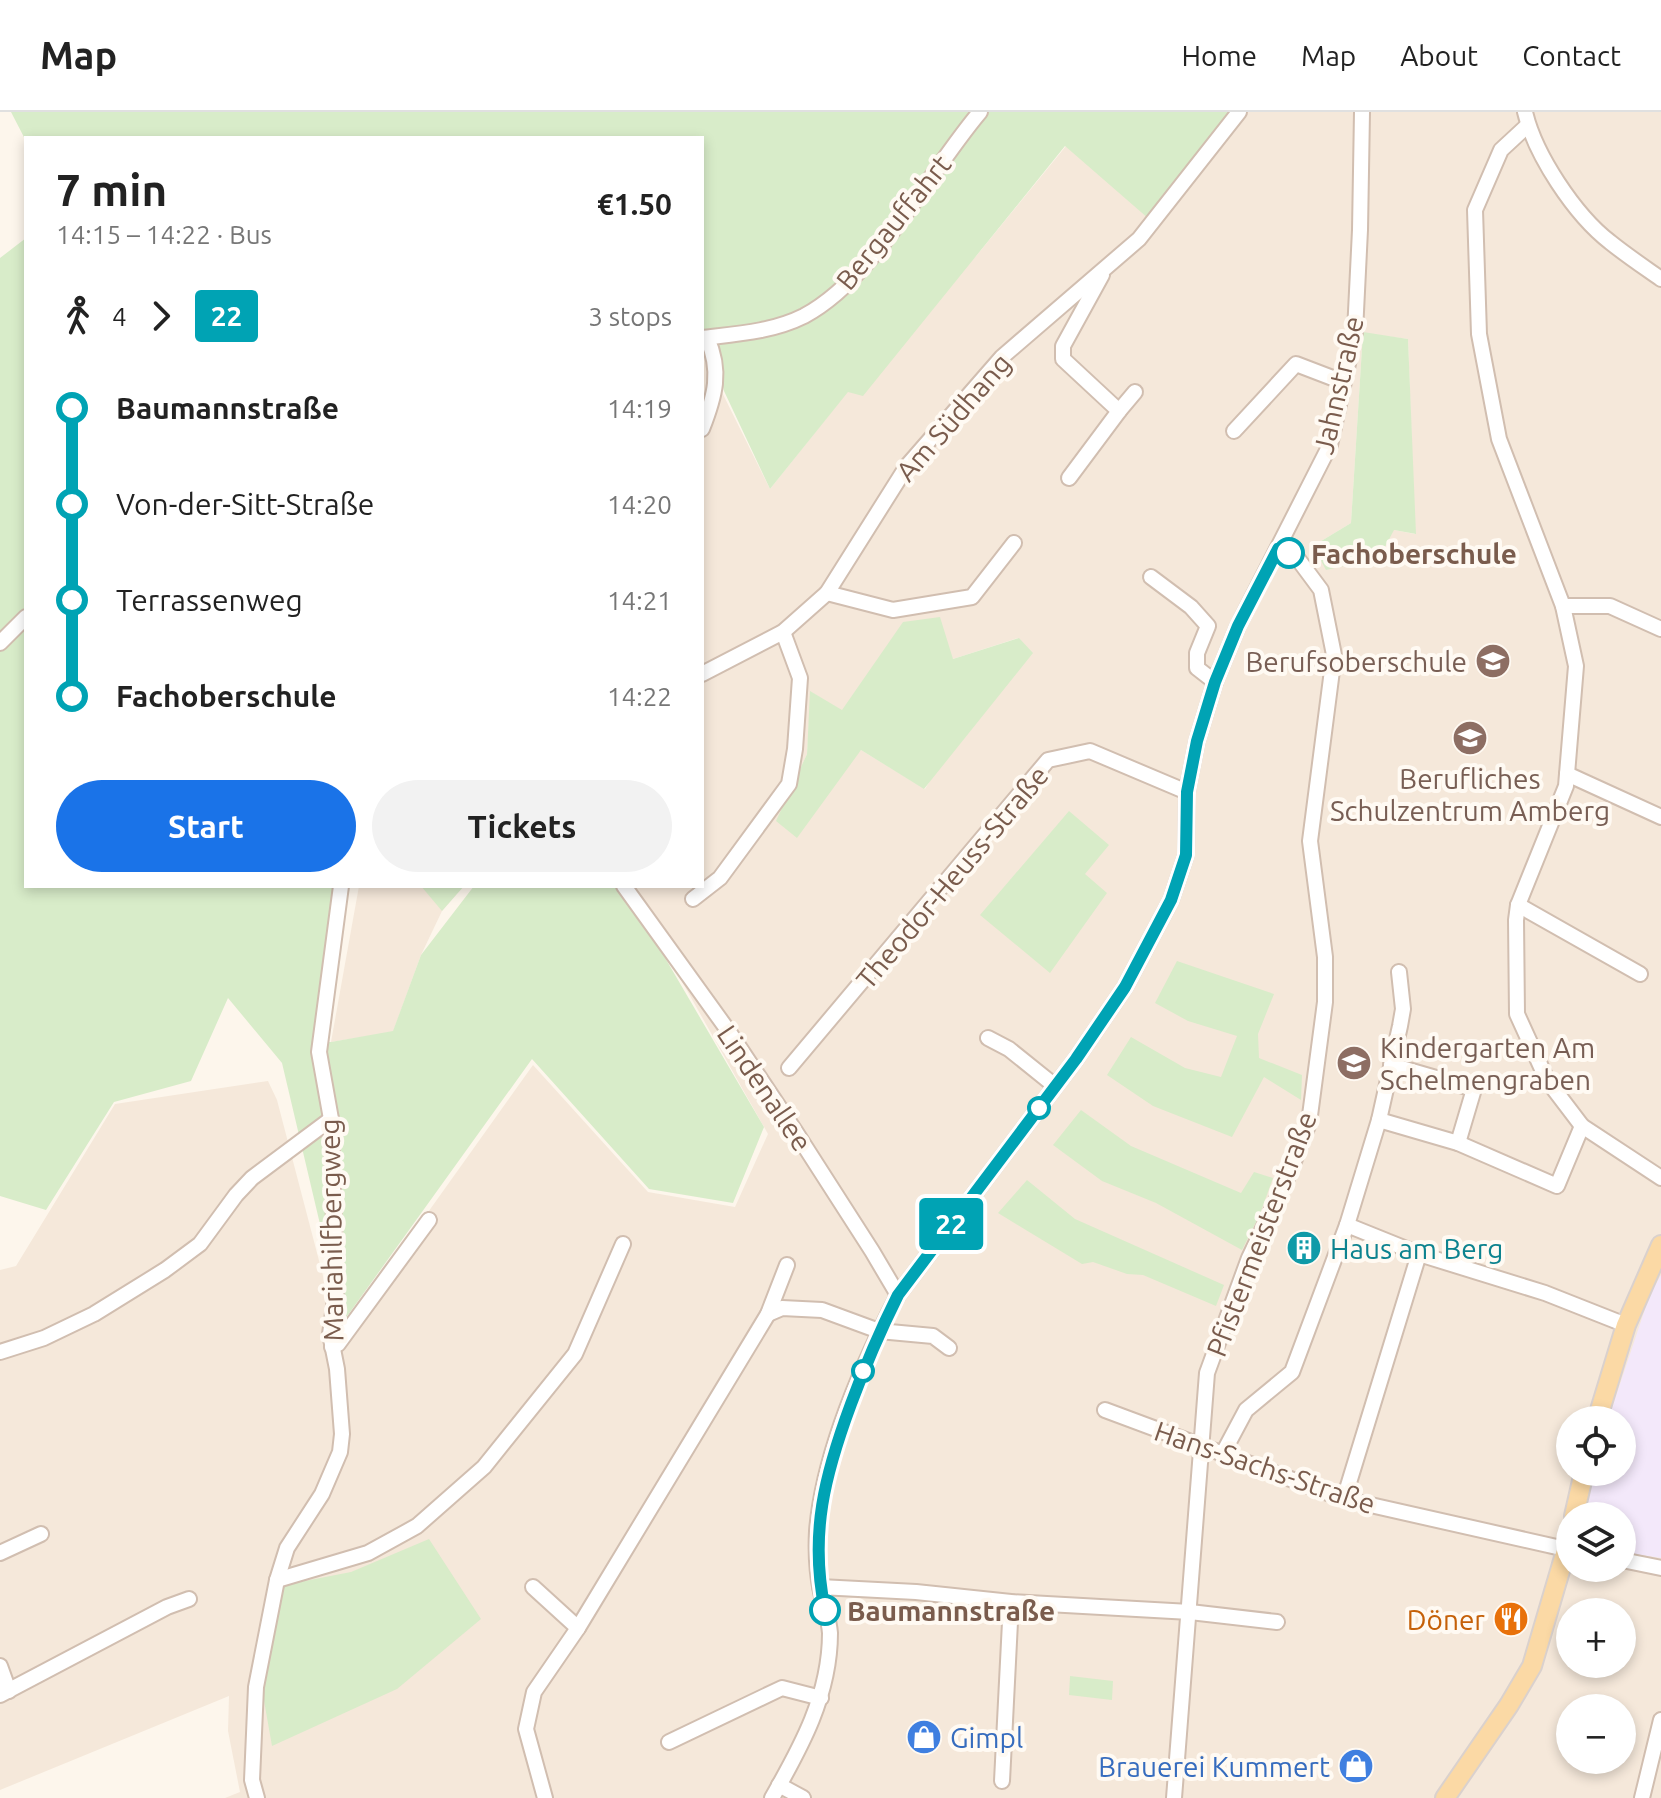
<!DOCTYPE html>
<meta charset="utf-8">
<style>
:root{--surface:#fff;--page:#f2f2f2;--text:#222;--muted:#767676;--line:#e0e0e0;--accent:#1a73e8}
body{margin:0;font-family:Ubuntu,sans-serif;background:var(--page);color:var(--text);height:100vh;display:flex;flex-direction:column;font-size:30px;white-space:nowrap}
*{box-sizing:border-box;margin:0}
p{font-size:26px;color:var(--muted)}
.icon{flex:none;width:44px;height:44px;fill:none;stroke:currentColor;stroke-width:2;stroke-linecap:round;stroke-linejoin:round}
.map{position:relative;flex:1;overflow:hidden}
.drawer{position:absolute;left:24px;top:24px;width:680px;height:752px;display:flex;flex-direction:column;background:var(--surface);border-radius:0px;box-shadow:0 4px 12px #0003}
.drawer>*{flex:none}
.badge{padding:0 16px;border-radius:6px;font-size:28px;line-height:52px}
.controls{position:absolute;left:1556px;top:1294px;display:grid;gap:16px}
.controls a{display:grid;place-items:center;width:80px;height:80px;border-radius:50%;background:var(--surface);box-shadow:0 4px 12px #0003;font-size:40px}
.map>.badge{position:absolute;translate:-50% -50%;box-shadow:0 0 0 4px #fff}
.legs{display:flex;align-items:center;gap:12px;height:88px;padding:0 32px;font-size:26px}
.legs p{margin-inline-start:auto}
.headline{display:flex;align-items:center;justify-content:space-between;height:136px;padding:0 32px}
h1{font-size:44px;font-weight:700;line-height:60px}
.primary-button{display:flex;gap:16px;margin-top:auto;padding:16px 32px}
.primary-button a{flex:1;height:92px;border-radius:48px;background:var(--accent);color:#fff;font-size:32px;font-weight:700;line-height:92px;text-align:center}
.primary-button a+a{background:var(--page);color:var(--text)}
ul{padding:0 32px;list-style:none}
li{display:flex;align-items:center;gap:28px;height:96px;font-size:30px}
li i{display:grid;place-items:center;width:12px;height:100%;margin:0 10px;background:currentColor}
li i::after{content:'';width:20px;height:20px;margin:-10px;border:6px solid;border-radius:50%;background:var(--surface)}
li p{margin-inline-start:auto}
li:first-child i{background:linear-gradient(#0000 50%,currentColor 0)}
li:last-child i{background:linear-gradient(currentColor 50%,#0000 0)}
header{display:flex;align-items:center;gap:48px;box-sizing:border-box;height:112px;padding:0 40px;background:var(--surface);border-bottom:2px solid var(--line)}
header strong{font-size:38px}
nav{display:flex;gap:44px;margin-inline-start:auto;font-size:28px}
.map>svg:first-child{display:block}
.residential{fill:#f5e8da;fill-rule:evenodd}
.education{fill:#f3e8fa}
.green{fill:#d8ecc9}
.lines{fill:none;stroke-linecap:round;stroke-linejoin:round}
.minor-casing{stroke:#d1beb0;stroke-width:18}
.major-casing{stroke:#dad1cd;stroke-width:22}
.minor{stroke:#fff;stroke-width:14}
.major{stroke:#fbd9a5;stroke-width:18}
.line-1-casing{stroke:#fff;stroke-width:18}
.line-1{stroke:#00a3b4;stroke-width:12}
.stop-1-dot{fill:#fff;stroke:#00a3b4;stroke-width:4}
.labels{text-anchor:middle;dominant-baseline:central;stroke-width:8;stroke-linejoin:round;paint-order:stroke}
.street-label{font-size:28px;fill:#7a5c4d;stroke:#fffaf3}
.stop-label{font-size:28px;font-weight:bold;fill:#7a5c4d;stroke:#fffaf3;text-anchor:start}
.education-label{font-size:28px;fill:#785e54;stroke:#fffaf3;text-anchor:end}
.culture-label{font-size:28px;fill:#0d838f;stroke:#fffaf3;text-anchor:start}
.food-label{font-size:28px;fill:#c56008;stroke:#fffaf3;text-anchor:end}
.shop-label{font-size:28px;fill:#366cbe;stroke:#fffaf3;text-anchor:start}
</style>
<header>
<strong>Map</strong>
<nav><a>Home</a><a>Map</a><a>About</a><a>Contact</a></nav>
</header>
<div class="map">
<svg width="1661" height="1686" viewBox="0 0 1661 1686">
<rect width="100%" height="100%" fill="#fdf6ec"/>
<g class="residential">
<path d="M 1232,0 L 1661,0 L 1661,1686 L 225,1686 L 240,1680 L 228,1619 L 229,1584 L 0,1678 L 0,1158 L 16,1154 L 115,992 L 268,969 L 277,988 L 339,1225 L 533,953 L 648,1080 L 735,1095 L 768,1022 L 628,774 L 702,774 L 702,240 L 770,377 L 848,279 L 977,143 L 1066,34 ZM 1363,221 L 1408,227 L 1415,422 L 1394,418 L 1313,434 L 1351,411 ZM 904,510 L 953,547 L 1018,526 L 925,677 L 861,638 L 777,709 L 807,642 L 811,580 L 842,599 ZM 1570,1308 L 1622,1308 L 1622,1360 L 1570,1360 ZM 1570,1404 L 1622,1404 L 1622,1456 L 1570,1456 ZM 1570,1500 L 1622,1500 L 1622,1552 L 1570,1552 ZM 1570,1596 L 1622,1596 L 1622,1648 L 1570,1648 Z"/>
<polygon points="359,774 463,774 442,799 421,843 393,920 331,930"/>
</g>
<polygon class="education" points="1661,1163 1661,1446 1622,1440 1622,1404 1584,1404 1593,1360 1622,1360 1622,1308 1608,1308 1650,1182"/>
<g class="green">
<polygon points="11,0 1232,0 1149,107 1065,34 863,284 848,280 770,377 724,279 717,248 702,217 702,26 26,26 26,29"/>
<polygon points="26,126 26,774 345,774 326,930 331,930 393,919 421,843 474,774 623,774 764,1015 733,1091 649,1077 532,947 340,1214 336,1180 282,951 228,886 191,969 114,990 46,1098 0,1084 0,146"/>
<polygon points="1363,220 1408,227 1416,422 1394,418 1379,446 1326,458 1313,434 1351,411"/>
<polygon points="940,505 953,547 1019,526 1033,541 924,677 861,638 797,726 776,709 807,642 810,579 842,598 903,510"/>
<polygon points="1069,699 1109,733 1085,762 1107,781 1050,861 980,803"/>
<polygon points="421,774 464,774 442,799"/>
<polygon points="1177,849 1274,882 1258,922 1259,946 1302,963 1301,988 1264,965 1232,1025 1153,994 1107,963 1131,925 1185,956 1221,965 1237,924 1188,909 1155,891"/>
<polygon points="1081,998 1131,1034 1241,1081 1254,1060 1273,1066 1260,1102 1242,1138 1156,1091 1102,1069 1053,1033"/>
<polygon points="1027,1068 1075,1107 1224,1173 1216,1194 1143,1163 1127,1162 1093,1150 1082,1152 998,1101"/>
<polygon points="429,1427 481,1507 397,1577 272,1634 263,1583 284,1473 351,1460"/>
<polygon points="1070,1564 1113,1569 1112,1588 1069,1583"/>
</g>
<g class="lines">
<defs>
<g id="minor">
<path d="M 1525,0 C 1535,43 1575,103 1610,130 C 1626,143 1644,155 1661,167"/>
<polyline points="1528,13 1501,38 1475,98 1479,222 1499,327 1563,494 1576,554 1566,674 1518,793 1516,808 1517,902 1547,968 1582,1014 1661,1066"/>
<path d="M 702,226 C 736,222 772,220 804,204 C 874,167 928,61 980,0"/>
<polyline points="1119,299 1135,280"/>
<path d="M 702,317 C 715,284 722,259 707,226"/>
<polyline points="1234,319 1296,252 1343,270"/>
<polyline points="1069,366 1119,299 1063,247 1063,234 1102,163"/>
<polyline points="1151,465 1191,495 1208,514 1197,541 1197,556 1215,570"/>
<polyline points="827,481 893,498 972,485 1014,431"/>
<polyline points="1563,494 1610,494 1661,517"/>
<polyline points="0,531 26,505"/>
<polyline points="702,562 783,520 827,481 907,354 1002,245 1139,127 1239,0"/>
<polyline points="1567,662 1661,705"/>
<polyline points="624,774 727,917 795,1019 872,1139 898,1183"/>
<polyline points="693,787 720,766 789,672 795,637 800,566 783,520"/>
<polyline points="1518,793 1640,862"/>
<polyline points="988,926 1009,937 1055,974"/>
<polyline points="1391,953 1474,977 1458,1031"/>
<polyline points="789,956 1048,648 1090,639 1187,680"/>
<polyline points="1379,1008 1458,1031 1557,1074 1582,1014"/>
<polyline points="1347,1113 1419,1142 1545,1181 1626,1213"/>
<polyline points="768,1202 782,1196 822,1198 879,1219 933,1224 949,1236"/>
<polyline points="332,1235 338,1232 429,1108"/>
<polyline points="0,1240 44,1226 94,1202 165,1158 200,1132 236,1083 252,1066 331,1007"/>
<polyline points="1105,1298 1344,1387 1570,1438"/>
<polyline points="1222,1343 1246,1298 1292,1260 1347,1113 1379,1008 1400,914 1403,897 1399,860"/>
<polyline points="1344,1387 1419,1142"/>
<polyline points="0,1441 41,1422"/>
<polyline points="1622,1448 1661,1456"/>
<polyline points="277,1468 368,1441 417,1414 484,1355 575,1242 623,1132"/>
<polyline points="533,1475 578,1516"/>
<polyline points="820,1475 916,1480 1011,1490 1190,1500 1277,1510"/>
<polyline points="0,1554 9,1579"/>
<polyline points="0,1583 167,1495 189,1487"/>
<polyline points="669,1630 782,1576 821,1586"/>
<polyline points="1002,1669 1011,1490"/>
<polyline points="779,1673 803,1686"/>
<polyline points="257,1686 252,1668 256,1575 277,1468 287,1436 322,1382 340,1340 342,1322 337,1257 330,1222 336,1180 331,1007 319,940 341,774"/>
<polyline points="545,1686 526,1617 534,1580 578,1516 768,1202 787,1153"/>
<path d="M 772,1686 C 801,1635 830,1583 830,1521 C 829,1508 824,1493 821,1480 C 817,1461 816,1438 817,1419 C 823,1342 863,1251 898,1183 L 1076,947 L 1125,875 L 1171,788 L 1186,743 L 1187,680 L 1197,629 L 1215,570 L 1238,514 L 1330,333 L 1355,220 L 1360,118 L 1362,0"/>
<polyline points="1174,1686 1207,1261 1249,1146 1289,1062 1309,1011 1325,890 1325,845 1310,729 1334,543 1321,478 1295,443 1278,437"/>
<polyline points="1642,1686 1661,1608"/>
</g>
<g id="major">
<polyline points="1597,1308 1626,1213 1661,1133"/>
<polyline points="1574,1404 1584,1360"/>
<polyline points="1445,1686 1509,1593 1532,1554 1570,1425"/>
</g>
</defs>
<use href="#minor" class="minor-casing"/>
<use href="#major" class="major-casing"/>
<use href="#minor" class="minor"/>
<use href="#major" class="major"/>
</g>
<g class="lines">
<defs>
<path id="line-1" d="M 825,1498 C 809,1422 825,1362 851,1292 C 865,1254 880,1219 898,1183 L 1076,947 L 1125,875 L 1171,788 L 1186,743 L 1187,680 L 1197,629 L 1215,570 L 1238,514 L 1278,437 L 1289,441"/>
</defs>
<use href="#line-1" class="line-1-casing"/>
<use href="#line-1" class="line-1"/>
</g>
<defs>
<symbol id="school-disc" viewBox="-11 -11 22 22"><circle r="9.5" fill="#8d6e63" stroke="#fffaf3"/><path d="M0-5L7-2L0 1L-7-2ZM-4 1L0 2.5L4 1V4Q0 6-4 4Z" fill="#fff"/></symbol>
<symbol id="building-disc" viewBox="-11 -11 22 22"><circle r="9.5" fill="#0f9aa8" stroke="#fffaf3"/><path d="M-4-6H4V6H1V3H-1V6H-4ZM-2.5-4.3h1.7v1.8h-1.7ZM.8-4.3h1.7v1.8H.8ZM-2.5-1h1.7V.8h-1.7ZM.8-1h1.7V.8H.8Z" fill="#fff"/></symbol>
<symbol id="restaurant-disc" viewBox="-11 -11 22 22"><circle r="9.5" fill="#e8710a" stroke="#fffaf3"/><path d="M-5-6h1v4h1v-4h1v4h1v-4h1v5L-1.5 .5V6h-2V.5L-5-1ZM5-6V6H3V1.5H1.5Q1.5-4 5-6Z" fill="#fff"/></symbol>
<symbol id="shop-disc" viewBox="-11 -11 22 22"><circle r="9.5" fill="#3f7fe0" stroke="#fffaf3"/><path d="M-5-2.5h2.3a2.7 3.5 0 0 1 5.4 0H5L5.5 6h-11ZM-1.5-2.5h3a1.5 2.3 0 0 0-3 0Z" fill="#fff"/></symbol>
</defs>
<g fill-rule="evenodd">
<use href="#school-disc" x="1473" y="529" width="40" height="40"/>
<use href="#school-disc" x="1450" y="606" width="40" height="40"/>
<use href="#school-disc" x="1334" y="931" width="40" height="40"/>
<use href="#building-disc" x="1284" y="1116" width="40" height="40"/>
<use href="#restaurant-disc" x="1491" y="1487" width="40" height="40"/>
<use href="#shop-disc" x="904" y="1605" width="40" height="40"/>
<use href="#shop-disc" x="1336" y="1634" width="40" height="40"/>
</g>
<g class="stop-1-dot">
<circle cx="1289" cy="441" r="14"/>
<circle cx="1039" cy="996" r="10"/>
<circle cx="863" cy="1259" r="10"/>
<circle cx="825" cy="1498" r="14"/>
</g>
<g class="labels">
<g class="street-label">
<text transform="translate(893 110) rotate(-51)">Bergauffahrt</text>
<text transform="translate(1338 273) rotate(-77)">Jahnstraße</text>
<text transform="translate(953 305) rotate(-49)">Am Südhang</text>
<text transform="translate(952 765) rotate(-50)">Theodor-Heuss-Straße</text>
<text transform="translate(765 976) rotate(56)">Lindenallee</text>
<text transform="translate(331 1118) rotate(-91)">Mariahilfbergweg</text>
<text transform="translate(1261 1122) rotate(-69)">Pfistermeisterstraße</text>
<text transform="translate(1265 1355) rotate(19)">Hans-Sachs-Straße</text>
</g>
<g class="stop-label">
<text x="1311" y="441">Fachoberschule</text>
<text x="847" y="1498">Baumannstraße</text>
</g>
<g class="education-label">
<text x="1467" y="549">Berufsoberschule</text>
<text x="1470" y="666" text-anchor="middle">Berufliches<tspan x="1470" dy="32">Schulzentrum Amberg</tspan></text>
<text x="1380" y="935" text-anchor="start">Kindergarten Am<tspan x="1380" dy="32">Schelmengraben</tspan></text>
</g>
<g class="culture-label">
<text x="1330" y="1136">Haus am Berg</text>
</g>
<g class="food-label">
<text x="1485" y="1507">Döner</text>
</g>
<g class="shop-label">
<text x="950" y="1625">Gimpl</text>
<text x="1330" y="1654" text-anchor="end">Brauerei Kummert</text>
</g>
</g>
</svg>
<div class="controls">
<a><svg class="icon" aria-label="locate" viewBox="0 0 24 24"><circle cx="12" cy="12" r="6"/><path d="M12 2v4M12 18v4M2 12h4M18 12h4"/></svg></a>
<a><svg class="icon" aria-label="layers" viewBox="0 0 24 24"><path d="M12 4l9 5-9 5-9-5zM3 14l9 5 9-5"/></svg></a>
<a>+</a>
<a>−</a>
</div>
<b class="badge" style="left:951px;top:1112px;background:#00a3b4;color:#fff">22</b>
<section class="drawer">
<div class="headline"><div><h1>7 min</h1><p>14:15 – 14:22 · Bus</p></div><b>€1.50</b></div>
<div class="legs"><svg class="icon" aria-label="walk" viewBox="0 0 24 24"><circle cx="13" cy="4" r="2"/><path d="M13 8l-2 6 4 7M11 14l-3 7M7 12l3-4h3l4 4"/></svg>4<svg class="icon" aria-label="forward" viewBox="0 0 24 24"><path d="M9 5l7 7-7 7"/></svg><b class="badge" style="background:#00a3b4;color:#fff">22</b><p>3 stops</p></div>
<ul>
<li><i style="color:#00a3b4"></i><b>Baumannstraße</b><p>14:19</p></li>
<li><i style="color:#00a3b4"></i><span>Von-der-Sitt-Straße</span><p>14:20</p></li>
<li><i style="color:#00a3b4"></i><span>Terrassenweg</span><p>14:21</p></li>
<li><i style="color:#00a3b4"></i><b>Fachoberschule</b><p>14:22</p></li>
</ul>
<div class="primary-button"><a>Start</a><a>Tickets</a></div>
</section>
</div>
